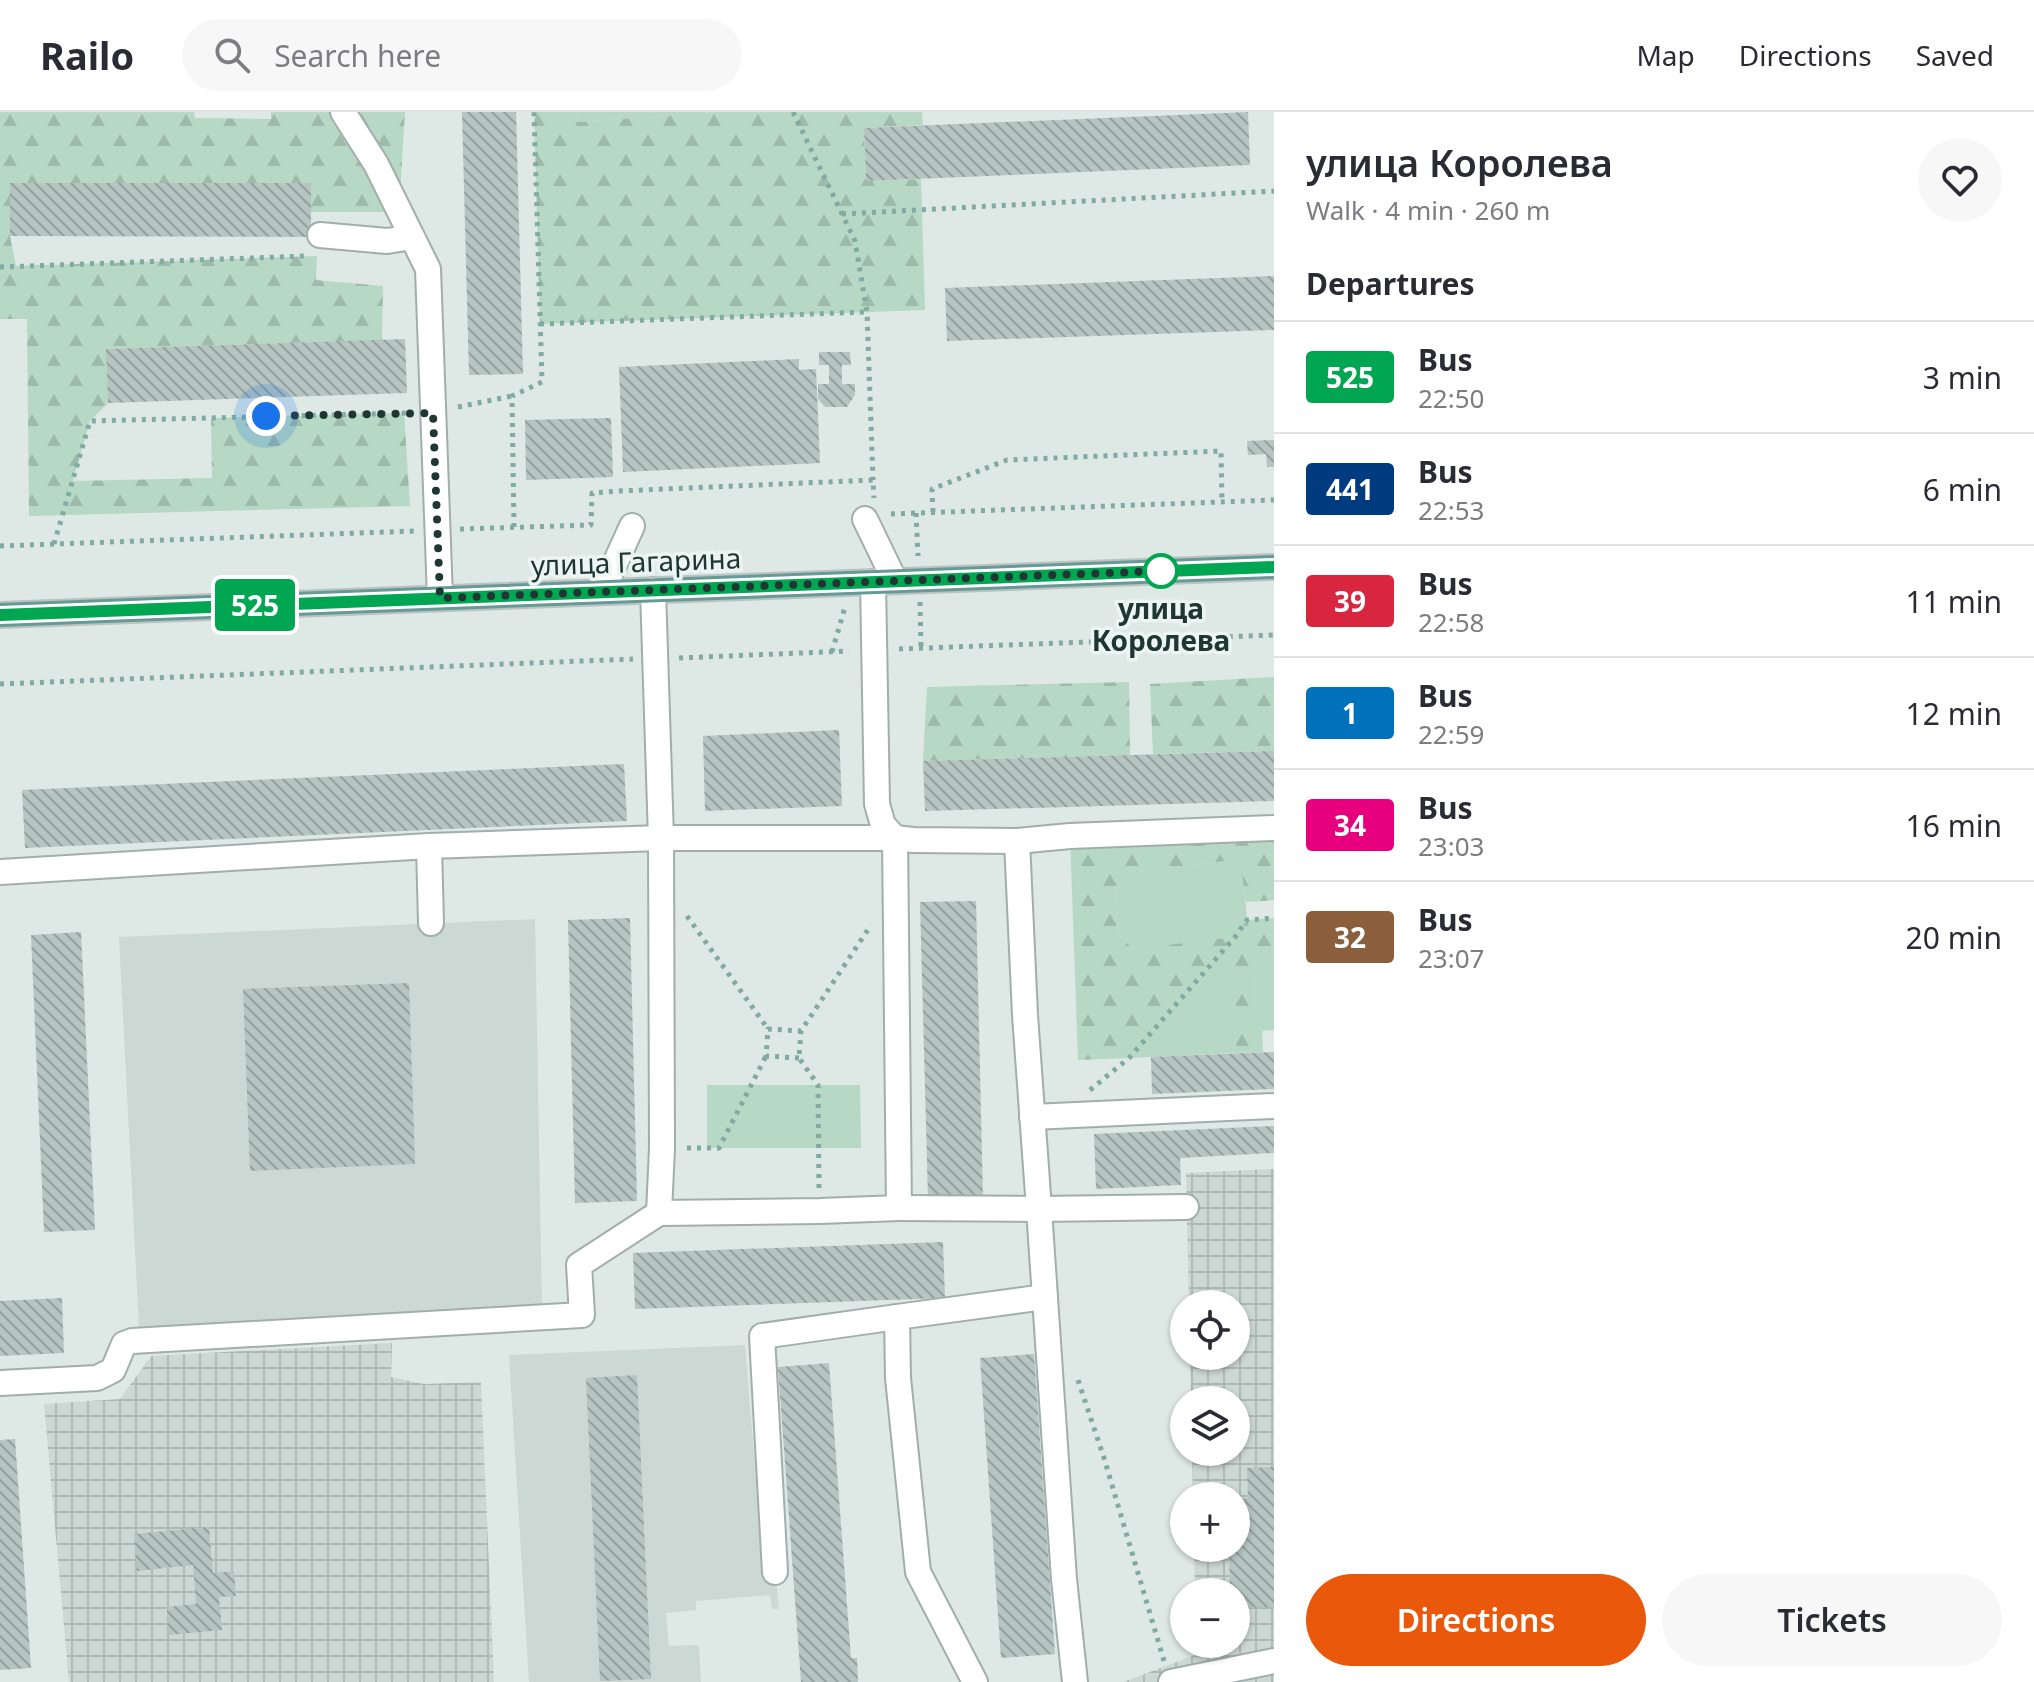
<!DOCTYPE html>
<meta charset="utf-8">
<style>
:root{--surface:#fff;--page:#f7f7f7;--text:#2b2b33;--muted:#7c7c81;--line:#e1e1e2;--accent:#ea580c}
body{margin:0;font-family:"Noto Sans",sans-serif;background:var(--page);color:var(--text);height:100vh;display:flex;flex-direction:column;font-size:30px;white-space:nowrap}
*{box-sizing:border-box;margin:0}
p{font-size:26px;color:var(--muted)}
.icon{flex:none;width:44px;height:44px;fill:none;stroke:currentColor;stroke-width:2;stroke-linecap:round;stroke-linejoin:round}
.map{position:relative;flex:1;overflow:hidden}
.details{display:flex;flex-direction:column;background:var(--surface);width:760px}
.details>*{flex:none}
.badge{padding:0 16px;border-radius:6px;font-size:28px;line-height:52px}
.tools{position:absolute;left:1170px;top:1178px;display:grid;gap:16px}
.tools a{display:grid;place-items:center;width:80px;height:80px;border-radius:50%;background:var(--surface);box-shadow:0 2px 6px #0004;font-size:40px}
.you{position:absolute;width:40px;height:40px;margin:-20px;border:6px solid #fff;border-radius:50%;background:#1a73e8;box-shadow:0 0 0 12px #1a73e833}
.map>.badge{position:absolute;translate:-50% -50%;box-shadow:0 0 0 4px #fff}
h2{padding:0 32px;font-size:30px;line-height:72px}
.round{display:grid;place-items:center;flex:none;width:84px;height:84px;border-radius:42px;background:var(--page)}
.overview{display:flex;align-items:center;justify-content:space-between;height:136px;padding:0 32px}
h1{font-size:38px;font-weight:600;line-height:60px}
.cta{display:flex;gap:16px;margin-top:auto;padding:16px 32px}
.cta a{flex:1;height:92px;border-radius:48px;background:var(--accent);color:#fff;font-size:32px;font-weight:600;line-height:92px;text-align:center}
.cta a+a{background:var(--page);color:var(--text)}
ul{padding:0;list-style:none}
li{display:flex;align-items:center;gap:24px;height:112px;padding:0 32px;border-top:2px solid var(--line)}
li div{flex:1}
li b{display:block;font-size:30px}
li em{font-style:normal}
li .badge{min-width:88px;font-weight:700;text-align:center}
header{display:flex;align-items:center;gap:48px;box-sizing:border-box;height:112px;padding:0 40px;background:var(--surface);border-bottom:2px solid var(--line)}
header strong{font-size:38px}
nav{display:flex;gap:44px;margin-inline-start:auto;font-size:28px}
.search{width:560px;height:72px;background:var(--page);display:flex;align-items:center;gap:20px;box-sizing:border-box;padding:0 28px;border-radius:44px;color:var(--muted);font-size:30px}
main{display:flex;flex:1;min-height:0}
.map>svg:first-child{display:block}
.built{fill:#ccd8d4}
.industrial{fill:url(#industrial-grid)}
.green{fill:#b7d8c5}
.forest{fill:url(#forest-firs)}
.building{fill:url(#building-back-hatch)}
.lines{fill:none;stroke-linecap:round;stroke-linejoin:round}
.minor-casing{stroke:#a1afac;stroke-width:28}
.major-casing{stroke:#bcc3c2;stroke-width:28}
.path{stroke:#80aaa2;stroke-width:5;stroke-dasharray:4 6;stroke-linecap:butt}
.minor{stroke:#fff;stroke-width:24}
.major{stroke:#659b94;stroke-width:24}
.line-casing{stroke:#fff;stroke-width:18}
.line{stroke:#00a651;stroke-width:12}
.walk{stroke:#203633;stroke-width:8;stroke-dasharray:0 14.4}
.stop-dot{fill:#fff;stroke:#00a651;stroke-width:4}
.labels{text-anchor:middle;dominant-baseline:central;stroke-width:7;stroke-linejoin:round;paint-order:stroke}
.street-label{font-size:28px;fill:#203633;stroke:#edf5f2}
.stop-label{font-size:28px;font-weight:bold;fill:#203633;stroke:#edf5f2}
</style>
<header>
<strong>Railo</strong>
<div class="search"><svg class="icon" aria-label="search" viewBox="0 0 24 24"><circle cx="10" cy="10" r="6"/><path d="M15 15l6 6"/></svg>Search here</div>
<nav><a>Map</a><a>Directions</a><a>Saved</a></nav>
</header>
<main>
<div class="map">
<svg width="1274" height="1570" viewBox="0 0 1274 1570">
<defs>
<pattern id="industrial-grid" width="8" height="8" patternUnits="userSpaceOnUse" patternTransform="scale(2)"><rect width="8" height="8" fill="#ccd8d4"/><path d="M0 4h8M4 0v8" fill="none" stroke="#afbab6"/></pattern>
<pattern id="forest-firs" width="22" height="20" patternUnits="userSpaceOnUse" patternTransform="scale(2)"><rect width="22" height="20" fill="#b7d8c5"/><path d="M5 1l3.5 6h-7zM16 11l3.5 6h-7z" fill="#9dbaaa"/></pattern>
<pattern id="building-back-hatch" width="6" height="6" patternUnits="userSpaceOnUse" patternTransform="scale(2)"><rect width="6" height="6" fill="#b6c5c1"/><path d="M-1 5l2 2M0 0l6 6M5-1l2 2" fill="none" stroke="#94a19d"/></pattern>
</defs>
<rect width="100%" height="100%" fill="#dee8e5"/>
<g class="built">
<polygon points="535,807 542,1197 139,1216 119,825"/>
<polygon points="745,1233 762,1441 773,1442 779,1497 772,1497 770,1483 696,1489 696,1498 666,1501 669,1534 699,1533 701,1570 529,1570 509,1243"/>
</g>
<g class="industrial">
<polygon points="1274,1057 1274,1570 1123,1570 1195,1543 1195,1532 1236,1532 1236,1480 1195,1480 1194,1436 1236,1436 1236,1384 1193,1384 1192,1340 1236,1340 1236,1288 1191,1288 1190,1244 1236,1244 1236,1192 1189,1192 1186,1061"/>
<polygon points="392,1231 391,1265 424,1272 481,1270 494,1570 69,1570 44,1292 120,1287 151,1244"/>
</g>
<g class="green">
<polygon points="577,0 716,0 578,10"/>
<polygon points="1227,749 1243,761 1247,808 1235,825 1236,941 1129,946 1234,826 1132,837 1118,822 1115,779 1128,760"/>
<polygon points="1268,838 1274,838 1274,918 1262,919 1255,910 1254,848"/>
<polygon points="707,973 860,973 861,1036 707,1036"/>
</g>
<g class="forest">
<polygon points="0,0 194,0 195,6 271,7 271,0 405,0 399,100 311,100 310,71 10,71 10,124 16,154 317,144 316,168 383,174 382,228 107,237 108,291 90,309 73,369 212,366 211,306 404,301 410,394 29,404 27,207 0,207"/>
<polygon points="534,0 577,0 578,10 716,0 922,0 923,13 864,16 866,69 921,67 925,198 540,212"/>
<polygon points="1274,565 1274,639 1153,642 1150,572"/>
<polygon points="1129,570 1130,643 923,649 927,575"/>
<polygon points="1274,716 1274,788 1246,790 1242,761 1226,749 1129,760 1115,779 1118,822 1133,837 1235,825 1247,808 1274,806 1274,838 1268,838 1254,848 1255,910 1262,919 1263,940 1236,941 1234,826 1129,946 1078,948 1070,724"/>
</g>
<g class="building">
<polygon points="462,0 516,0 523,262 469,263"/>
<polygon points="1248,0 1250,53 866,69 864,16"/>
<polygon points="10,71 311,71 311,125 10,124"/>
<polygon points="1274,164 1274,218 947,229 945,176"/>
<polygon points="405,227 407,281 108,291 106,237"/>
<polygon points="819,240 850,240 851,253 842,253 842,272 855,272 855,283 847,295 825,295 818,287 818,272 829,272 829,253 819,253"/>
<polygon points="799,247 799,258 816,257 820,351 623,360 619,255"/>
<polygon points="611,306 613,365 526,368 525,308"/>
<polygon points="1274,328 1274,355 1267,355 1266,342 1248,343 1247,329"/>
<polygon points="839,618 842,694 705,699 703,624"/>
<polygon points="1274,639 1274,689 925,699 923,649"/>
<polygon points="624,652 627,709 25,736 22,678"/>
<polygon points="976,789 983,1086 928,1087 920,790"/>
<polygon points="630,806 637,1089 575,1091 568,808"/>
<polygon points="81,820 95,1118 44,1120 31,823"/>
<polygon points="409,871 415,1052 250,1059 243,877"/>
<polygon points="1274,940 1274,977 1152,982 1151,945"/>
<polygon points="1274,1014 1274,1041 1180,1046 1181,1073 1096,1077 1094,1022"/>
<polygon points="943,1130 945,1186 635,1197 633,1141"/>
<polygon points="62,1186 64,1241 0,1244 0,1189"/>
<polygon points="1034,1242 1055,1542 1001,1546 980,1246"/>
<polygon points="829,1251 851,1546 857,1546 858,1570 801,1570 778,1255"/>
<polygon points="637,1263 651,1567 600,1569 586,1266"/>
<polygon points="15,1327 31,1556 0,1558 0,1328"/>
<polygon points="1274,1355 1274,1495 1236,1496 1236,1480 1230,1480 1229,1436 1236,1436 1236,1387 1248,1386 1247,1356"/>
<polygon points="209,1415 213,1461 234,1459 236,1484 219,1485 222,1518 169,1523 167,1495 196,1492 193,1453 137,1459 134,1422"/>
</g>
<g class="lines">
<defs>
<g id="minor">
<polyline points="343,0 376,52 428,157 440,486"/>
<polyline points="320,123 387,129 412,125"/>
<polyline points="865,407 895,469"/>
<polyline points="873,470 877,692 883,713 895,726 913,728 1017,729 1070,724 1274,716"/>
<polyline points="653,478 661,726 662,1036 659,1101"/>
<polyline points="602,480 632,414"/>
<polyline points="1017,729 1025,903 1039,1097 1186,1095"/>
<polyline points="429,734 431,811"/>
<polyline points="0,760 429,734 661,726 895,726 899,1096 820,1099 659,1101 579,1153 582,1203 132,1229 124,1232 113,1258 97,1266 0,1271"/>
<polyline points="1032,1005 1274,994"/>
<polyline points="899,1096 1039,1097 1064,1467 1075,1570"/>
<polyline points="775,1460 762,1224 897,1205"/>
<polyline points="975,1570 918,1460 898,1266 897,1205 1045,1185"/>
<polyline points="1171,1570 1274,1549"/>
</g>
<polyline id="major" points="0,503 1274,455"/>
</defs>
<use href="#minor" class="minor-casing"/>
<use href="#major" class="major-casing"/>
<g class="path">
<polyline points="793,0 855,129 867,200 873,368"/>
<polyline points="842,102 1274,79"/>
<polyline points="0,155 306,144"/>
<polyline points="540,212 867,200"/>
<polyline points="458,295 512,284"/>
<polyline points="933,400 932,377 1007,348 1221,339 1222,390"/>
<polyline points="916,401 918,444"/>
<polyline points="891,402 1274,388"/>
<polyline points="514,415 512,284 542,270 534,0"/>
<polyline points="460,417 591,413 592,381 619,379 873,368 874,386"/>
<polyline points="54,432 90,309 409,301"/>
<polyline points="0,434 414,419"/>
<polyline points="920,490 921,536"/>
<polyline points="899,537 1274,523"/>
<polyline points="832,540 845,495"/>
<polyline points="679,546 849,539"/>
<polyline points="0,572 633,547"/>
<polyline points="687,804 768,917"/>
<polyline points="799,946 766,944 768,917 801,919"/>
<polyline points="1090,978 1129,946 1235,825 1247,808 1274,806"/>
<polyline points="687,1036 719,1036 766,944"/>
<polyline points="819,1076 818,973 799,946 801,919 871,813"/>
<polyline points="1078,1268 1104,1346 1164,1549"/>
</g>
<use href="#minor" class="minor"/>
<use href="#major" class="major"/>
</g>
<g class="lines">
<defs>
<polyline id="line" points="0,503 1274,455"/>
</defs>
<use href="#line" class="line-casing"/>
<use href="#line" class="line"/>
<polyline class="walk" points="266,304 433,301 440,486 1161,459"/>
</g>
<circle class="stop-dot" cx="1161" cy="459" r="16"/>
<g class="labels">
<g class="street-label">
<text transform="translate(636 449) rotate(-2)">улица Гагарина</text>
</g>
<g class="stop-label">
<text x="1161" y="496">улица<tspan x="1161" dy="32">Королева</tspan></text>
</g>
</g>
</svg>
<div class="tools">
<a><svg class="icon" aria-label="locate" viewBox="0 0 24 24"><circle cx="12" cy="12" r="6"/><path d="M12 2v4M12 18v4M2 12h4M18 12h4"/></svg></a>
<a><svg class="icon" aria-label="layers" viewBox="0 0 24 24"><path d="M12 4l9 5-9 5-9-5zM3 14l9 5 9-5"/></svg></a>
<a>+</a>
<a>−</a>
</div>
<div class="you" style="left:266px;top:304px"></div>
<b class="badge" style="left:255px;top:493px;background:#00a651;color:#fff">525</b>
</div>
<section class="details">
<div class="overview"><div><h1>улица Королева</h1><p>Walk · 4 min · 260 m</p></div><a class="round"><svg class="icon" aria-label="heart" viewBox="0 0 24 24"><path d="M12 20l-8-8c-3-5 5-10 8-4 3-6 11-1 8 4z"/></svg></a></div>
<h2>Departures</h2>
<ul>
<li><span class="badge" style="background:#00a651;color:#fff">525</span><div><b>Bus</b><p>22:50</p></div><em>3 min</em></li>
<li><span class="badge" style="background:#003b80;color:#fff">441</span><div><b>Bus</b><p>22:53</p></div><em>6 min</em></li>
<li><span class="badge" style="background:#d7263d;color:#fff">39</span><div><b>Bus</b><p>22:58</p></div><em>11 min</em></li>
<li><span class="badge" style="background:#0072bc;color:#fff">1</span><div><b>Bus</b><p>22:59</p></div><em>12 min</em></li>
<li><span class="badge" style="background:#e6007e;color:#fff">34</span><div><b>Bus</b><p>23:03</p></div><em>16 min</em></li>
<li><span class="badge" style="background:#8b5e3c;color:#fff">32</span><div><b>Bus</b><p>23:07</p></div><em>20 min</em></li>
</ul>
<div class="cta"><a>Directions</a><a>Tickets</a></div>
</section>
</main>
